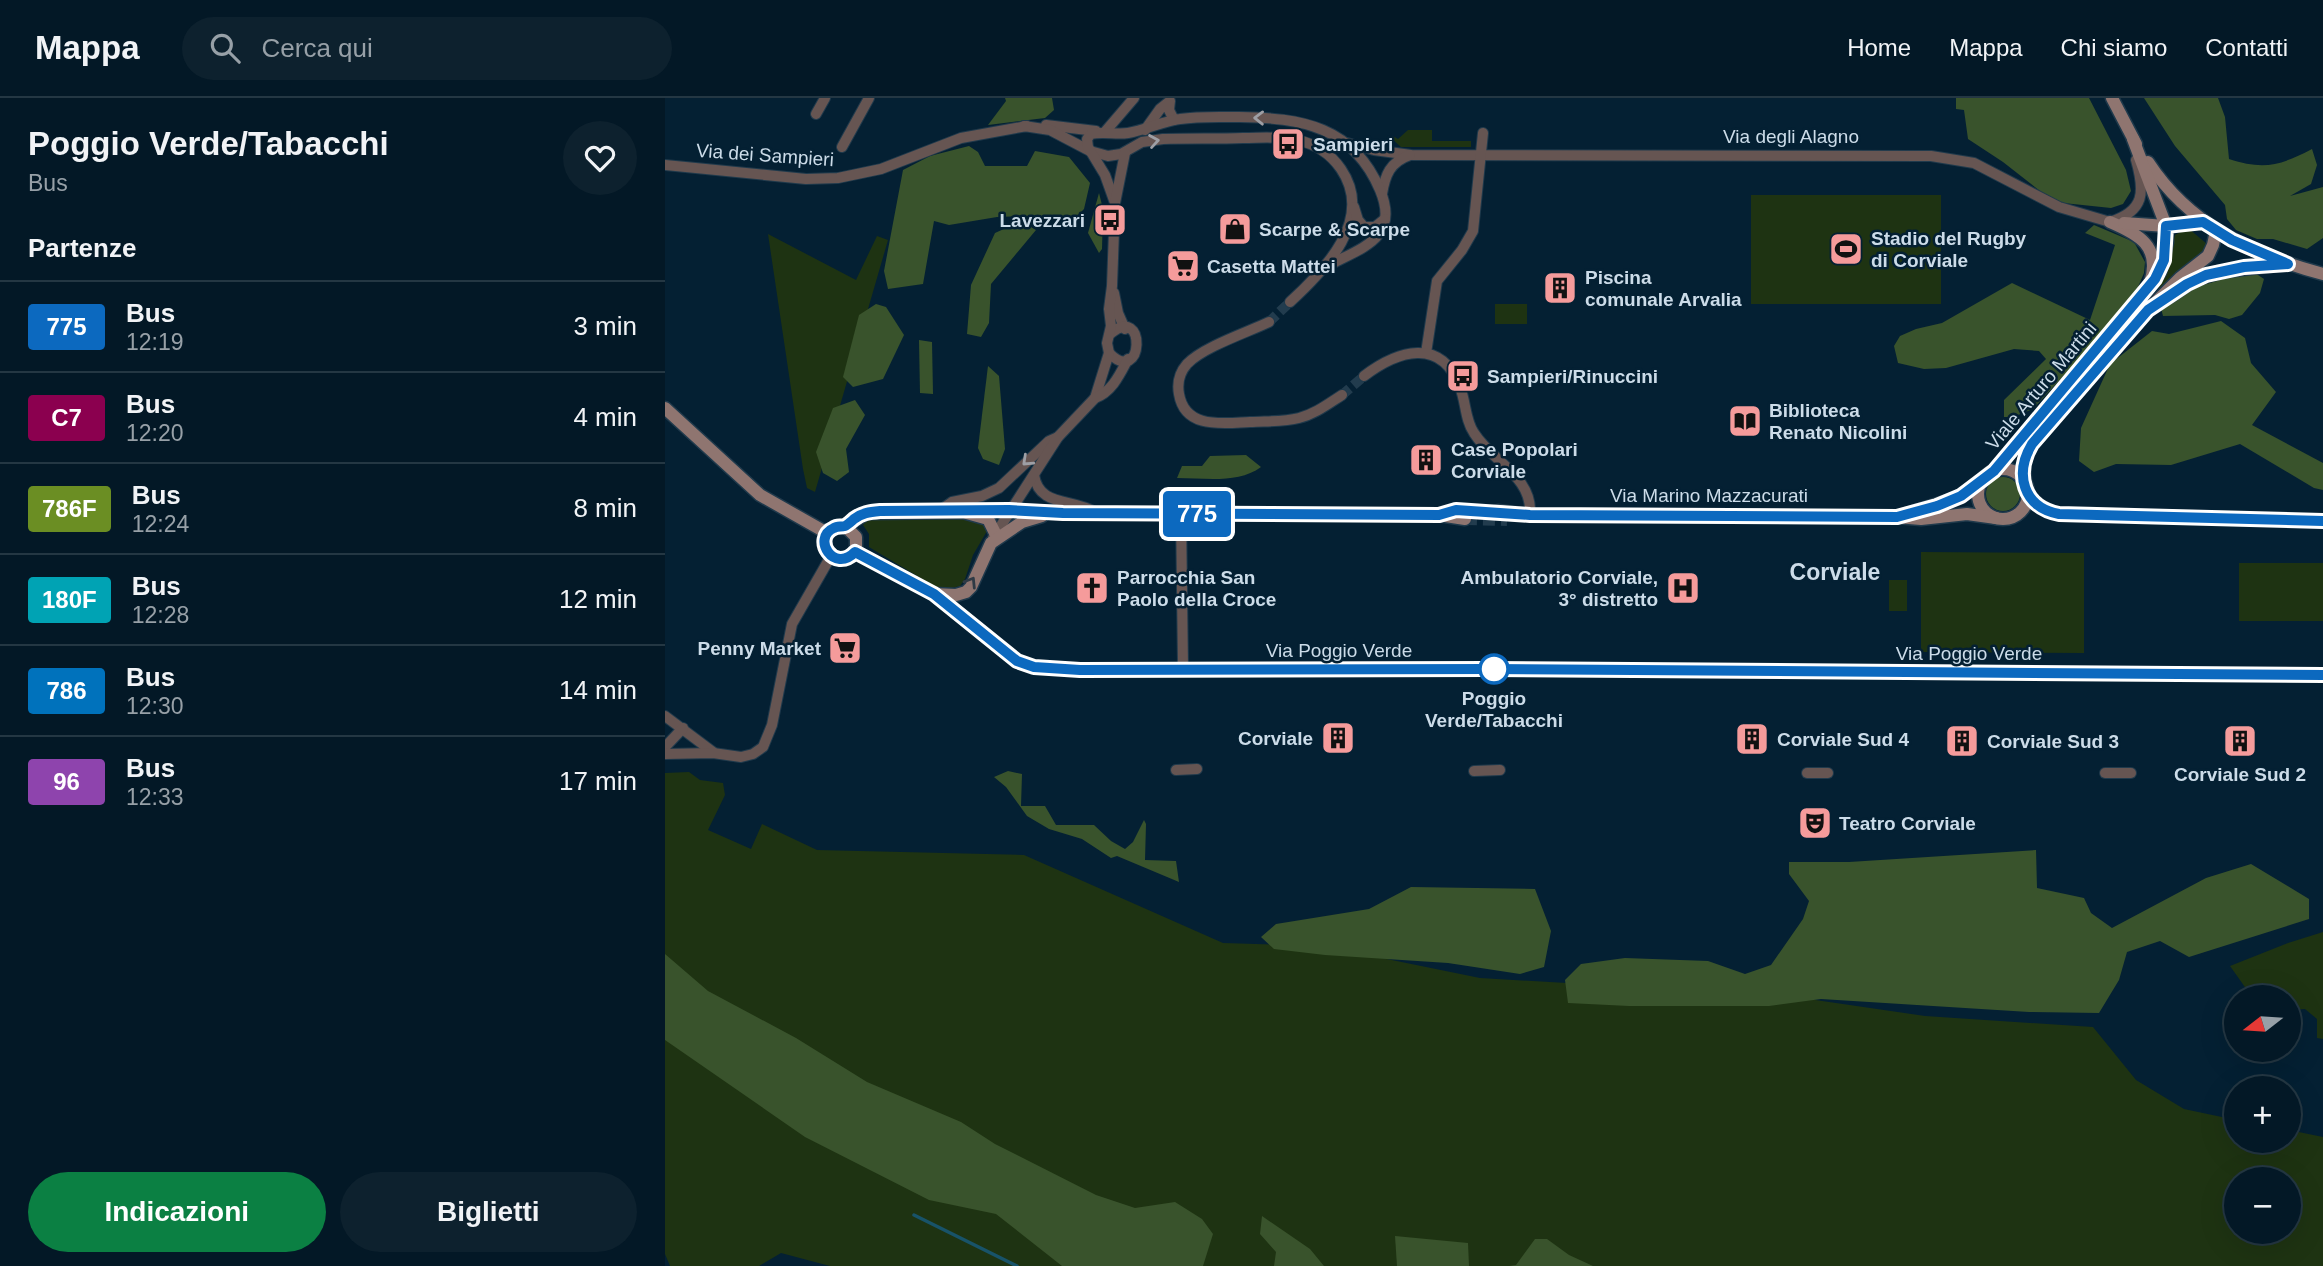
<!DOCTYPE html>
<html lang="it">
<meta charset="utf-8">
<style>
:root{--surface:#031826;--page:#0d212e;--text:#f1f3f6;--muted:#97a0a7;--line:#243743;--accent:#0b8043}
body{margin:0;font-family:Helvetica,sans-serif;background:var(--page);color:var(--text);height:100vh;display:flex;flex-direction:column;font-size:26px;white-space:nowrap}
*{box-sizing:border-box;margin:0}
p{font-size:23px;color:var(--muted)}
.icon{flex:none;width:38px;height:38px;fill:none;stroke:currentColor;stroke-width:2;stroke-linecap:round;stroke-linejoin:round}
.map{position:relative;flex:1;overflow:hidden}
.panel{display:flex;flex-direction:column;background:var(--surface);width:665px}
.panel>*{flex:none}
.badge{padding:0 14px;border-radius:5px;font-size:24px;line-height:46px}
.needle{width:46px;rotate:253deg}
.fabs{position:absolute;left:1559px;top:887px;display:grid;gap:14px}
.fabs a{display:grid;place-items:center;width:77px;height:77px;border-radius:50%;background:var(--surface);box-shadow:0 7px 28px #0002,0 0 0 2px var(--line);font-size:35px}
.map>.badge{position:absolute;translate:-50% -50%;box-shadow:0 0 0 4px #fff}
h2{padding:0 28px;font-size:26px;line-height:63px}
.round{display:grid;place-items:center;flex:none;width:74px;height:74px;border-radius:37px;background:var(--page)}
.overview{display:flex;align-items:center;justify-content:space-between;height:119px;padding:0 28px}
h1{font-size:33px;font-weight:800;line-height:52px}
.button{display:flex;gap:14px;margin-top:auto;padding:14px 28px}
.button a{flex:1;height:80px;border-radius:42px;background:var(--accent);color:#fff;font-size:28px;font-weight:800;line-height:80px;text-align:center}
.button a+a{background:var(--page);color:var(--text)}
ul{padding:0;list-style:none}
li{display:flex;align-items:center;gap:21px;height:91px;padding:0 28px;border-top:2px solid var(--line)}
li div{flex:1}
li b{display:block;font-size:26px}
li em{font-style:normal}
li .badge{min-width:77px;font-weight:700;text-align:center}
header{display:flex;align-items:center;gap:42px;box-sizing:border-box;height:98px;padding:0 35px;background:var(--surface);border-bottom:2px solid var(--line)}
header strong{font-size:33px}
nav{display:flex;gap:38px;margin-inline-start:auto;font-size:24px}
.search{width:490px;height:63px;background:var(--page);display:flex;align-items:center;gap:18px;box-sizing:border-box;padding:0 24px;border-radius:38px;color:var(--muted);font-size:26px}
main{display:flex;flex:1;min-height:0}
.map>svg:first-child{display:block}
.green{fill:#1e3312;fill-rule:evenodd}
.forest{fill:#39532c}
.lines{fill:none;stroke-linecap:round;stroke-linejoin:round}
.stream{stroke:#185369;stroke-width:3.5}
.street-tunnel{stroke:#223c4e;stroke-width:10;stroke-dasharray:10 5;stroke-linecap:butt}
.secondary-tunnel{stroke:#223c4e;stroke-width:12;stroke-dasharray:12 6;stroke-linecap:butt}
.street-casing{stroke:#203a4c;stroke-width:12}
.secondary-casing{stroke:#203a4c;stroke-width:15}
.street{stroke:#665552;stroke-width:10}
.secondary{stroke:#8f7570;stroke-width:12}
.oneway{stroke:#9e9fa5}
.oneway2{stroke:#2e3a45}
.line-casing{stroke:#fff;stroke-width:16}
.line{stroke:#0c69bf;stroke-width:10}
.stop-dot{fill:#fff;stroke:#0c69bf;stroke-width:3.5}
.labels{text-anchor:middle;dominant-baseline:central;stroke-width:5;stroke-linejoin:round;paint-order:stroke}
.street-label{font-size:19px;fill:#ccdce9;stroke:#042033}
.poi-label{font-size:19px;font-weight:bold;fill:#ccdce9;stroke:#042033;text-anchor:start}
.stop-label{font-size:19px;font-weight:bold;fill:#ccdce9;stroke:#042033}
.quarter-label{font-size:23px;font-weight:bold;fill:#ccdce9;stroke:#042033}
</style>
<header>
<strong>Mappa</strong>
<div class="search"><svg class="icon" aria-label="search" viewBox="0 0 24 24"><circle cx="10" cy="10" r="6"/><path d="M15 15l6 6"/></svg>Cerca qui</div>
<nav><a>Home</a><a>Mappa</a><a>Chi siamo</a><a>Contatti</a></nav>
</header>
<main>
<section class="panel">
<div class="overview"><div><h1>Poggio Verde/Tabacchi</h1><p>Bus</p></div><a class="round"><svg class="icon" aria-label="heart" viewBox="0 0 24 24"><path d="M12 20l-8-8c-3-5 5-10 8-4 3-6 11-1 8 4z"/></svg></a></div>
<h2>Partenze</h2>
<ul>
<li><span class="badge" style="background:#0c69bf;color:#fff">775</span><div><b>Bus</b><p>12:19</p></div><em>3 min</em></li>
<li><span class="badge" style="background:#8b004f;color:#fff">C7</span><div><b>Bus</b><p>12:20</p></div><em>4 min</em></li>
<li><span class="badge" style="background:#6b8e23;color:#fff">786F</span><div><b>Bus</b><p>12:24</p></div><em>8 min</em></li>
<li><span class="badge" style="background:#00a3b4;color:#fff">180F</span><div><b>Bus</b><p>12:28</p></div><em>12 min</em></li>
<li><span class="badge" style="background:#0072bc;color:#fff">786</span><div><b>Bus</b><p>12:30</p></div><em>14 min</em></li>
<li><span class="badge" style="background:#8e44ad;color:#fff">96</span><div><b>Bus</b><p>12:33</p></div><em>17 min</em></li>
</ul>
<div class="button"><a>Indicazioni</a><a>Biglietti</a></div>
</section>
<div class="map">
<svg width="1658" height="1168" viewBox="0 0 1658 1168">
<rect width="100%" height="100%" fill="#042033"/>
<g class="green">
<polygon points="743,32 767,32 767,43 806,43 806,49 736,49 726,40 728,38 733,41"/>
<rect x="1086" y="97" width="190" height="109"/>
<polygon points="1523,130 1542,146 1542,152 1493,191 1502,170 1510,137"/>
<polygon points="103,136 191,182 212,138 223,142 150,394 142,390 138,371"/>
<rect x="830" y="206" width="32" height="20"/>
<polygon points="309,420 320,427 322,433 308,457 300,481 295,488 287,490 274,491 204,449 204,436 198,427 202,422"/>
<polygon points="1256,454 1419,455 1419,555 1256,554"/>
<rect x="1574" y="465" width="84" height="58"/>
<rect x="1224" y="482" width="18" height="31"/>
<path d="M 24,674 L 35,682 L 58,685 L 60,697 L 43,732 L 86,751 L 97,726 L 152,752 L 359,757 L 558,845 L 658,848 L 815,880 L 1123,898 L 1260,918 L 1428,929 L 1471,982 L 1519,1011 L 1571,1022 L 1572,1043 L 1624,1043 L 1624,1032 L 1658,1039 L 1658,1168 L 165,1168 L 116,1155 L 94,1168 L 5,1168 L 0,1156 L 0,675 ZM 1572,1082 L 1624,1082 L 1624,1134 L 1572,1134 Z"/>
<polygon points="1658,834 1658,941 1652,940 1652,921 1640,911 1624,912 1624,900 1587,899 1565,868 1623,845"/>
</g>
<g class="forest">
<polygon points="340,0 387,0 389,12 380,20 323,27 341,3"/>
<polygon points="1291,0 1424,0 1461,72 1466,93 1458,106 1446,110 1389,104 1338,64 1303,41 1299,12 1291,11"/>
<path d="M 1479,0 L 1553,0 L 1560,19 L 1564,61 C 1598,72 1615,68 1647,51 L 1652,67 L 1646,86 L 1625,98 L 1658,89 L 1658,140 L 1642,151 L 1608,141 L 1592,141 L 1571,132 L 1562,121 L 1560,107 L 1510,48 Z"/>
<polygon points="304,48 313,54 320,68 362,68 370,53 404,59 425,85 419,111 407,123 362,118 332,119 284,127 269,123 258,186 223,191 219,173 238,72 265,58"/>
<polygon points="434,95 438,111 437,151 434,155 423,135"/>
<polygon points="356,123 371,132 326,186 324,225 316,239 302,236 306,187 330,135"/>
<polygon points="1429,127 1469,144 1480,164 1479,175 1473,189 1439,234 1368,311 1348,319 1339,319 1339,302 1381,261 1374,253 1349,251 1281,270 1259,271 1233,265 1229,248 1235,238 1251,231 1277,225 1347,185 1425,222 1450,147 1420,135"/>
<polygon points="1587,173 1599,181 1595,195 1577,217 1564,221 1550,217 1498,218 1496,210 1531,189"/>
<polygon points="211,206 221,209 239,237 218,281 188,289 178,279 194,217"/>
<polygon points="1556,223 1580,240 1586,265 1611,294 1587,327 1658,365 1658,392 1649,390 1575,346 1506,367 1451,366 1429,374 1414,363 1416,330 1445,266 1487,233 1504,236"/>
<polygon points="254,242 267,244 268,296 255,295"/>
<polygon points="323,268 334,278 340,351 334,367 318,361 313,350"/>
<polygon points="190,302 200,317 181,351 184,374 172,383 158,375 151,354 168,310"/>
<path d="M 581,357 L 596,369 C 573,386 540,380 512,380 L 517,368 L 537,368 L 545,358 Z"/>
<circle cx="1338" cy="396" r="17"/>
<polygon points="343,673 357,676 356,708 380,708 391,727 429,727 446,743 460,751 468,744 479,722 481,726 480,762 511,763 514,784 452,758 446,760 417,741 384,731 362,718 341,689 329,679"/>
<polygon points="1371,752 1372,790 1419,800 1426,815 1447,830 1541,780 1586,766 1644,801 1644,821 1524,859 1495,843 1462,854 1454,882 1434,915 1364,914 1156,901 1104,908 964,908 903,905 900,882 916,866 960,860 1043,863 1080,876 1106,867 1138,821 1144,803 1124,776 1124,764 1184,764"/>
<polygon points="746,789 870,791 886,833 879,869 855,876 783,865 660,857 609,851 596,839 611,826 704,811"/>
<polygon points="0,856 43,893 131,940 202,984 296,1024 330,1046 431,1097 470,1110 510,1104 537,1121 548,1136 538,1168 397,1168 331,1116 264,1102 140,1039 0,942"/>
<polygon points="597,1118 645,1151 659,1168 609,1168 611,1154 595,1136"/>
<polygon points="730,1138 803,1145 804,1168 732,1168"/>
<polygon points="870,1141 882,1141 904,1157 928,1168 844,1168 851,1167"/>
</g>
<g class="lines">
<polyline class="stream" points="249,1117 352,1168"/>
<g class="street-tunnel">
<polyline points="604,224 625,204"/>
<polyline points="677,297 699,278"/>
</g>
<g class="secondary-tunnel">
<polyline points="791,412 833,413"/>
<polyline points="303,413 344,412"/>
<polyline points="800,421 842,422"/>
</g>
<defs>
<g id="street">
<polyline points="151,16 160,0"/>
<polyline points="381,27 431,33"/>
<path d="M 359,28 L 385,32 L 425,53 L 443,58 L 456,56 L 477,44 L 498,41 C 525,40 552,41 578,40 C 596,40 615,38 632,42 C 651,46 665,55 676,71 C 710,121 660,172 625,204"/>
<polyline points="480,32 495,11 505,3 504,12 509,22"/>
<polyline points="439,35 469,0"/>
<path d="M 682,45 L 709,52 L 746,57 L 1266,58 L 1309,65 L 1394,109 L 1445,124 C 1480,113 1480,94 1471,62"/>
<polyline points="177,49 204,0"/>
<polyline points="0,67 141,81 173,80 216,71 296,40 362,28"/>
<path d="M 717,96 C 720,77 725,64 745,57"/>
<path d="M 450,105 L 440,77 L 423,49 L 422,41 L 426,36 C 438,33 451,37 463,35 C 481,32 498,23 515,21 C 534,18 554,19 574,19 C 636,20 688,28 715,92 C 736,142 694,150 659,170"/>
<polyline points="689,109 693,122 699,129 710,129 720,121"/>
<polyline points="449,195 453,215 460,231"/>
<path d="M 604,224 C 583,234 538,249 522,266 C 515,274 512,285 514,296 C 520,332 559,325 585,324 C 602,323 618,324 634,320 C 650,316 663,306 677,297"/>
<path d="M 444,255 C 479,290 482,204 445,236"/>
<polyline points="761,255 772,183 797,152 808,133 818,35"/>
<path d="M 699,278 C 732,253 776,238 795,289 C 801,304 800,322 809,335 C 827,364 868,378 865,417"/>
<polyline points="430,300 444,255 442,245 446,228 444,211 447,188 450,105 460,55"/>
<path d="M 369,377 C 374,409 406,400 430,414"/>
<polyline points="1362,397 1372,408 1394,416 1658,423"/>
<polyline points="273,414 287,404 317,398 334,390 384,343 393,339"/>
<polyline points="516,415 518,571"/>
<path d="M 328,440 L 393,339 L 430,300 C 447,294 455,276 463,261"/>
<polyline points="269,496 352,563 369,569 415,572 1029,573"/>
<polyline points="1038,573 1658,577"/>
<polyline points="0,618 48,654"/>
<polyline points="0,649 18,630"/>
<polyline points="0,656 48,655 76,659 88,656 98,649 107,627 127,526 166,458"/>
<polyline points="511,672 532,671"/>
<polyline points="809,673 835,672"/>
<polyline points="1142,675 1163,675"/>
<polyline points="1440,675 1466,675"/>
</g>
<g id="secondary">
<polyline points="1447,0 1471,46"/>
<path d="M 1483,64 C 1524,127 1588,157 1658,176"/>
<path d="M 1445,124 C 1473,136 1497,148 1485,185"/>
<polyline points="1459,125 1501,128 1538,124"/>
<polyline points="1504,199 1529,182 1553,174 1619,166"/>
<polyline points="0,310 95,397 162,435"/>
<circle cx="1338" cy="396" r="25"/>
<polyline points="1329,373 1468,208 1495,174 1502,144 1501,128 1468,41"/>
<polyline points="1360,386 1359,364 1367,346 1483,212 1515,180 1543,158 1548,147 1551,133"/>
<polyline points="344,412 398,415 774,417 800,421"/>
<polyline points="833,413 865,417 1232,419 1256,421 1302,416 1331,420"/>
<polyline points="1239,417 1289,401 1316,385"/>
<polyline points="180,428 191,439 191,452 183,460 170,460 161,451 160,440 165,432 172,428 180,428 202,415 298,414 323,421 330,435"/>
<polyline points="190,454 269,496 291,497 301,494 306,489 326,445 357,424 377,418"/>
</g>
</defs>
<use href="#street" class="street-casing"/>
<use href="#secondary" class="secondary-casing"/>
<use href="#street" class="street"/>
<use href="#secondary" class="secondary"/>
</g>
<defs><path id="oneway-chevron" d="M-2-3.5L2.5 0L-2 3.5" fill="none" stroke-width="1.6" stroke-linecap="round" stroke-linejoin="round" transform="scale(1.75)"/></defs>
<g class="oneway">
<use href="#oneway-chevron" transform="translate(594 20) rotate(-179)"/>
<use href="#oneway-chevron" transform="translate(489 43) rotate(-9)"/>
<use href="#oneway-chevron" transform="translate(362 363) rotate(137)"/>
</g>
<use class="oneway2" href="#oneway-chevron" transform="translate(306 484) rotate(-58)"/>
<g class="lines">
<defs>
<path id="line" d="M 1658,423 L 1394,416 C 1358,409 1349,376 1367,346 L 1483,212 L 1522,186 L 1541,177 L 1579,169 L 1623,166 L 1567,142 L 1538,124 L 1501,128 L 1499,162 L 1490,181 L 1329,373 L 1296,398 L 1272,408 L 1232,419 L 865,417 L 791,412 L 774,417 L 398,415 L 344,412 L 215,413 C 204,414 197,415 189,421 C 188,422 181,428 180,428 C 176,429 172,428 169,430 C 146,440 169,476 190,454 L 269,496 L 352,563 L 369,569 L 415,572 L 824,571 L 1658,577"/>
</defs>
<use href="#line" class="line-casing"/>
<use href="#line" class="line"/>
</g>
<defs>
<symbol id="bus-square" viewBox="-11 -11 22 22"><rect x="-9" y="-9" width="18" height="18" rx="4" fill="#f59b9b" stroke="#042033"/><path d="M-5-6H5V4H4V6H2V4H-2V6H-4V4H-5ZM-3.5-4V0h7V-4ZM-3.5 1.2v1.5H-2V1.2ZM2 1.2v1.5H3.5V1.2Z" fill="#111"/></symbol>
<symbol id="shop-square" viewBox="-11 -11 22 22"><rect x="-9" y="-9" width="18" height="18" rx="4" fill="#f59b9b" stroke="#042033"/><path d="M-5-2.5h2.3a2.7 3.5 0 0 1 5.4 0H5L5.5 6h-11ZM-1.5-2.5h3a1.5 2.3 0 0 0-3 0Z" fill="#111"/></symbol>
<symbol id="stadium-square" viewBox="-11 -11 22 22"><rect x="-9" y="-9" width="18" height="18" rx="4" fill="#f59b9b" stroke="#042033"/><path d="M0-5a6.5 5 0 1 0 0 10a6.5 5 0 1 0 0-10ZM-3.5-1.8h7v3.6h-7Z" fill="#111"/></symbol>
<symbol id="supermarket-square" viewBox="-11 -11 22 22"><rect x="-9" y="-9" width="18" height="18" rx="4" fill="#f59b9b" stroke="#042033"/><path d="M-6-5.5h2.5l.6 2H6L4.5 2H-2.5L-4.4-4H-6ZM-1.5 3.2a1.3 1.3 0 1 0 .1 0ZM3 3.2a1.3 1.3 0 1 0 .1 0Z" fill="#111"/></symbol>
<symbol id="building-square" viewBox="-11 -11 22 22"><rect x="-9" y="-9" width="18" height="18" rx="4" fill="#f59b9b" stroke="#042033"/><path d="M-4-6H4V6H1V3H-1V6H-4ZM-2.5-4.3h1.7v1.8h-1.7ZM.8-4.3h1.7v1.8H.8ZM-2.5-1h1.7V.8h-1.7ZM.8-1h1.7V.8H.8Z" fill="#111"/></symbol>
<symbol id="library-square" viewBox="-11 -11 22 22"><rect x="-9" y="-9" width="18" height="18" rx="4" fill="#f59b9b" stroke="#042033"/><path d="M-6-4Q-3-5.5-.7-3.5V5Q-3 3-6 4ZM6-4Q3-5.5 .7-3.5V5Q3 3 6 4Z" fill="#111"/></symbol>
<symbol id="church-square" viewBox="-11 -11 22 22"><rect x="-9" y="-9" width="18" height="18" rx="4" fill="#f59b9b" stroke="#042033"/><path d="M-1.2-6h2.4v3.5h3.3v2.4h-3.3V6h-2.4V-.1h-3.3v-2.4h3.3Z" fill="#111"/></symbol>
<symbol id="hospital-square" viewBox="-11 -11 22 22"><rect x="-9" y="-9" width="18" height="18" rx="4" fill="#f59b9b" stroke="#042033"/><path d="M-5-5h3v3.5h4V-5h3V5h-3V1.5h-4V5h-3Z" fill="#111"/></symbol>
<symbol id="theatre-square" viewBox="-11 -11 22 22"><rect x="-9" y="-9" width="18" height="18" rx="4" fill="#f59b9b" stroke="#042033"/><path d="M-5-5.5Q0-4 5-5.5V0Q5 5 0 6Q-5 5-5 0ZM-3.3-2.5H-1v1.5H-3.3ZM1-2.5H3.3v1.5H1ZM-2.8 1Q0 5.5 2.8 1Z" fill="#111"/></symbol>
</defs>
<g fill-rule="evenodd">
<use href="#bus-square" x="604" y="27" width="38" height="38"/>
<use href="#bus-square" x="426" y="103" width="38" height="38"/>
<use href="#shop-square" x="551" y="112" width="38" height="38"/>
<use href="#stadium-square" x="1162" y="132" width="38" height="38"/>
<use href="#supermarket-square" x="499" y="149" width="38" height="38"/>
<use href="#building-square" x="876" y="171" width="38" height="38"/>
<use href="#bus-square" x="779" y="259" width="38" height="38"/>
<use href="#library-square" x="1061" y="304" width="38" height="38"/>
<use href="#building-square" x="742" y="343" width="38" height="38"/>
<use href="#church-square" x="408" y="471" width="38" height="38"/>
<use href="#hospital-square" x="999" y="471" width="38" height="38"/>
<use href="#supermarket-square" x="161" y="531" width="38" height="38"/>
<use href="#building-square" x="654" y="621" width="38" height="38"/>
<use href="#building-square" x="1068" y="622" width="38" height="38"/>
<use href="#building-square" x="1278" y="624" width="38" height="38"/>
<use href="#building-square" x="1556" y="624" width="38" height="38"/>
<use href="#theatre-square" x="1131" y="706" width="38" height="38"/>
</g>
<circle class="stop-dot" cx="829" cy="571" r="14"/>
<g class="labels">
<g class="street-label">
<text x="1126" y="38">Via degli Alagno</text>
<text transform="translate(100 57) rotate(4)">Via dei Sampieri</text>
<text transform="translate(1376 288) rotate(-50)">Viale Arturo Martini</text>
<text x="1044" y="397">Via Marino Mazzacurati</text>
<text x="674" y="552">Via Poggio Verde</text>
<text x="1304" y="555">Via Poggio Verde</text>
</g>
<g class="poi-label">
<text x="648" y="46">Sampieri</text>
<text x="420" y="122" text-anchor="end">Lavezzari</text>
<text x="594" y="131">Scarpe &amp; Scarpe</text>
<text x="1206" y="140">Stadio del Rugby<tspan x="1206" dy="22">di Corviale</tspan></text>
<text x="542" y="168">Casetta Mattei</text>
<text x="920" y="179">Piscina<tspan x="920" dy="22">comunale Arvalia</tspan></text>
<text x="822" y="278">Sampieri/Rinuccini</text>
<text x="1104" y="312">Biblioteca<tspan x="1104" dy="22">Renato Nicolini</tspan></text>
<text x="786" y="351">Case Popolari<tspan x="786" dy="22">Corviale</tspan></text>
<text x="452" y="479">Parrocchia San<tspan x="452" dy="22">Paolo della Croce</tspan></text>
<text x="993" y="479" text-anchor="end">Ambulatorio Corviale,<tspan x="993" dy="22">3° distretto</tspan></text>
<text x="156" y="550" text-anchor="end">Penny Market</text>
<text x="648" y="640" text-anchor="end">Corviale</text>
<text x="1112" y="641">Corviale Sud 4</text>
<text x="1322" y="643">Corviale Sud 3</text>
<text x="1575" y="676" text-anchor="middle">Corviale Sud 2</text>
<text x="1174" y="725">Teatro Corviale</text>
</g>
<g class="stop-label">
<text x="829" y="600">Poggio<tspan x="829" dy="22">Verde/Tabacchi</tspan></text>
</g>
<g class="quarter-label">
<text x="1170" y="474">Corviale</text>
</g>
</g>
</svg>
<div class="fabs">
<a><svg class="needle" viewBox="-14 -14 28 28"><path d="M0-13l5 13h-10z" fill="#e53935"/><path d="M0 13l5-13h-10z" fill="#97a0a7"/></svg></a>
<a>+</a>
<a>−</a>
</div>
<b class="badge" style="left:532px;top:416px;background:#0c69bf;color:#fff">775</b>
</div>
</main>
